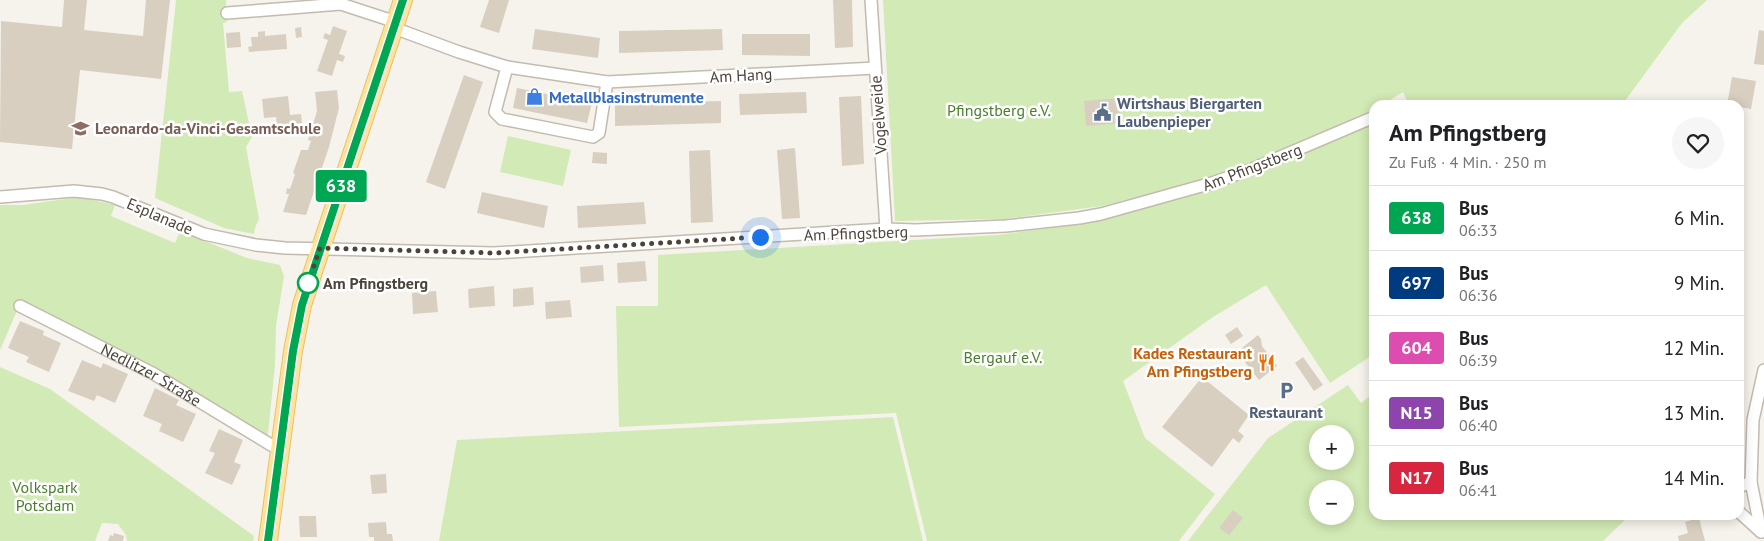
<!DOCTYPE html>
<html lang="de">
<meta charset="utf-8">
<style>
:root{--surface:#fff;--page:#f6f6f6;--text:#202124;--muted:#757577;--line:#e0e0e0}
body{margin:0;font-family:"PT Sans",sans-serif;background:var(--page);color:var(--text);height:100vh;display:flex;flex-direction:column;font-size:19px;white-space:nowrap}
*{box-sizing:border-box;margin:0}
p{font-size:16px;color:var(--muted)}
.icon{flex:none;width:28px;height:28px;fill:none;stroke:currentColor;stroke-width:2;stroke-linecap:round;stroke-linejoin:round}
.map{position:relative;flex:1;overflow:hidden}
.drawer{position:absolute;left:1369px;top:100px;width:375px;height:420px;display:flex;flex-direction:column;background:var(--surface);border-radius:15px;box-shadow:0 2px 12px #0003}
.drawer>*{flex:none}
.badge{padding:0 10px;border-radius:4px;font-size:18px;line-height:32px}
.buttons{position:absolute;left:1309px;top:425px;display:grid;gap:10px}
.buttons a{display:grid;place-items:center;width:45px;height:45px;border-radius:50%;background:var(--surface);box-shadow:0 2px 12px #0003;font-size:25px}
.you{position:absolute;width:25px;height:25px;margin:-12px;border:4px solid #fff;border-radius:50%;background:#1a73e8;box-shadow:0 0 0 8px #1a73e833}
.map>.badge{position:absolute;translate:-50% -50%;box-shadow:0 0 0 2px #fff}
.round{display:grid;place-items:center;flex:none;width:52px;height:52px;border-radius:26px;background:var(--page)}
.head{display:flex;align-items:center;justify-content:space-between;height:85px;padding:0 20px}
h1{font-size:24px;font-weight:700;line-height:38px}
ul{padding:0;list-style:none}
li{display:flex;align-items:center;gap:15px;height:65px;padding:0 20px;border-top:1px solid var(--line)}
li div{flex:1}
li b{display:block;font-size:19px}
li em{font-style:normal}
li .badge{min-width:55px;font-weight:700;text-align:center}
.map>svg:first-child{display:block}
.green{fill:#d2eab5;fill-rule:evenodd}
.building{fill:#d8cfc1}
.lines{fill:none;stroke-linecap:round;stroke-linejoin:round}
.minor-casing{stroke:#c2bbae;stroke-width:14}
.primary-casing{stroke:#e6c16a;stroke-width:20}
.minor{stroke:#fff;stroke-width:11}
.primary{stroke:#ffe39c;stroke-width:18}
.line-casing{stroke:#fff;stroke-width:11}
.line{stroke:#00a651;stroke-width:8}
.walk{stroke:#4b4439;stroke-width:5;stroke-dasharray:0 9}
.stop-dot{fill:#fff;stroke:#00a651;stroke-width:2.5}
.labels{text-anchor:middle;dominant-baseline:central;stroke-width:5;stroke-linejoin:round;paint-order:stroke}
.street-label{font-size:16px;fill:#4b4439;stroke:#fff}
.shop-label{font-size:16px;font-weight:bold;fill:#366cbe;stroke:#fff;text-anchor:start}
.service-label{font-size:16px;font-weight:bold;fill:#4e5e75;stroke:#fff;text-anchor:start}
.park-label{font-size:16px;fill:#4a7f2a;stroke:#fff}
.education-label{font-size:16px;font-weight:bold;fill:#785e54;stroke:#fff;text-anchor:start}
.stop-label{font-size:16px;font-weight:bold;fill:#4b4439;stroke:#fff;text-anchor:start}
.food-label{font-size:16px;font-weight:bold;fill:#c56008;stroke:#fff;text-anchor:end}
</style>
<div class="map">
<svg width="1764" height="541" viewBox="0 0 1764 541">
<rect width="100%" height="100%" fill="#f6f3ec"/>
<g class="green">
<polygon points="176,0 226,0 227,22 223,23 229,92 242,91 252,137 246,147 259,219 255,228 254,234 224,228 155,198"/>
<polygon points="883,0 1707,0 1682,23 1622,105 1409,105 1403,92 1382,105 1374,105 1374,109 1285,149 1211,177 1102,206 1005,219 895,221"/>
<polygon points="1374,124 1374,354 1330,383 1266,285 1213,317 1123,381 1145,438 1215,494 1179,541 927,541 896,413 619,427 616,306 658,306 658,255 998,235 1103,220 1213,188"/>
<polygon points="508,136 571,150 563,186 500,172"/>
<polygon points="80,197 115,205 111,216 175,243 180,231 247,258 280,265 284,276 276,326 275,366 267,443 154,374 19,306 0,350 0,205 23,205"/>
<polygon points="0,367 50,389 254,536 253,541 127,541 126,535 118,524 102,523 95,541 0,541"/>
<path d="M 1348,385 L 1361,403 L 1374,393 L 1374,515 L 1630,515 L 1603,541 L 1188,541 L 1268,438 ZM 1318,434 L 1345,434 L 1345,461 L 1318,461 ZM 1318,489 L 1345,489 L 1345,516 L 1318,516 Z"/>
<polygon points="893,417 923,541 439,541 457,440"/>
</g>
<g class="building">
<polygon points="64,0 87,0 84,30 143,36 146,0 170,0 161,79 80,70 72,149 0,142 1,21 62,27"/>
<polygon points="489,0 509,0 499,33 480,27"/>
<polygon points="833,0 852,0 853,47 835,48"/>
<polygon points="333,26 347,31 339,54 345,56 343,62 337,60 332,76 317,71 328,40 323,38 325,33 330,35"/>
<polygon points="301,27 302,37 296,38 295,28"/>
<polygon points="535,29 600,38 598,58 532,49"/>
<polygon points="722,29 723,50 619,53 619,31"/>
<polygon points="1759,30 1764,31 1764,65 1754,64"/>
<polygon points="265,31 265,36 286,34 287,49 249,52 248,47 252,46 251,37 258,37 258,32"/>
<polygon points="240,32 241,47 227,48 226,33"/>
<polygon points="742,34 810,34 810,56 742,55"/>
<polygon points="464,75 483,82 445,189 426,182"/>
<polygon points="1732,77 1756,81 1751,109 1739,107 1739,105 1727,105"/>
<polygon points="517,88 592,103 587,123 513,108"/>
<polygon points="337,90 339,108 329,147 306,215 283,212 289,194 286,194 287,188 290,189 295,174 293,173 301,150 308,150 311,141 308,140 317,111 315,92"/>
<polygon points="806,92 807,113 740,115 739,94"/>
<polygon points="288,96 290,115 301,114 302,123 277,126 276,117 264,118 262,99"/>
<polygon points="861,96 864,164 842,166 839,97"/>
<polygon points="1119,98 1122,123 1086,126 1084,101"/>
<polygon points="721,101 721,123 615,126 615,104"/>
<polygon points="795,148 800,218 782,219 777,150"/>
<polygon points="710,150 713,222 691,223 689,151"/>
<polygon points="593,152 607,153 607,164 592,163"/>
<polygon points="482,192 548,206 544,228 477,213"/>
<polygon points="644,202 646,224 578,228 577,206"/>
<polygon points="645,261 647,281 618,283 617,263"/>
<polygon points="603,265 604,281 581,283 580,267"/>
<polygon points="494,286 495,306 469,308 468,289"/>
<polygon points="533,287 534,305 513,307 513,289"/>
<polygon points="436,291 438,312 413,314 412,293"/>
<polygon points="570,300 572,317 546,319 545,302"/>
<polygon points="20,321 44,331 43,335 61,343 49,372 26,362 29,357 8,348"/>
<polygon points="1237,327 1243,336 1231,344 1225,335"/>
<polygon points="1258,335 1261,339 1262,346 1277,366 1259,380 1237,352"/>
<polygon points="1303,357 1323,385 1314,391 1295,363"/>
<polygon points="82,360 101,368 103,363 128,374 115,403 97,395 94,401 68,391"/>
<polygon points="1202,377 1249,415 1238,431 1244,436 1239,443 1233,438 1212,467 1162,427"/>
<polygon points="155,388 179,400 176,405 196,414 183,442 159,431 162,424 143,416"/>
<polygon points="219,429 243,440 234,462 241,465 232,485 205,473 215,453 209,451"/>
<polygon points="386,474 387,493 372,494 370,475"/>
<polygon points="1233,510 1243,518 1229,535 1219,528"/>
<polygon points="299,516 316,516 317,537 300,537"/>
<polygon points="1699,518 1705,541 1679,541 1678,536 1688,533 1685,522"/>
<polygon points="386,522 387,534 392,534 393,541 374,541 374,537 369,537 368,523"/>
<polygon points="114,533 124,536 123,541 108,541 110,535 113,536"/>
</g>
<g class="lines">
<defs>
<g id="minor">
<polyline points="871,0 886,229"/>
<polyline points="227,13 341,4 396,22"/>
<polyline points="394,28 459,52 507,67 607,82 875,68"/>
<polyline points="507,67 495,112 502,119 593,137 599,133 607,82"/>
<polyline points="0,197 74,191 102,194 113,197 204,234 256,245 285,248 494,253 886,229 915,230 1006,226 1079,218 1101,214 1212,183 1252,169 1374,117"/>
<path id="s1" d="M 20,306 L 154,374 L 271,445 L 279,448"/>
<polyline points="1739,487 1751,482"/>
<polyline points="1739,512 1761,532"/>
<polyline points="1761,532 1751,482 1753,420 1764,370"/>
</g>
<polyline id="primary" points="268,541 293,351 302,305 403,0"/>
</defs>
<use href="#minor" class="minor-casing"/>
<use href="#primary" class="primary-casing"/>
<use href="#minor" class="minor"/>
<use href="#primary" class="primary"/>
</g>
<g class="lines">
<defs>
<polyline id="line" points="268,541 293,351 302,305 403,0"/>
</defs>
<use href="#line" class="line-casing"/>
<use href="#line" class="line"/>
<polyline class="walk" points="308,283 320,248 494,253 760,237"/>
</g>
<defs>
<symbol id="shop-bare" viewBox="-9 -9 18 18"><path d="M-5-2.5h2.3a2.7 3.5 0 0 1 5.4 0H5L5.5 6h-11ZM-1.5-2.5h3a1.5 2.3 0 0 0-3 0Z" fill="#3f7fe0" stroke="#fff" stroke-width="2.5" paint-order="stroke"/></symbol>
<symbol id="civic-bare" viewBox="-9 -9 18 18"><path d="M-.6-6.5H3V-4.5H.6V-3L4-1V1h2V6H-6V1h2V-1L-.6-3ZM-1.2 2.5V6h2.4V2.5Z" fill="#5c6f8a" stroke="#fff" stroke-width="2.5" paint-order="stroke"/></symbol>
<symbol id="school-bare" viewBox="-9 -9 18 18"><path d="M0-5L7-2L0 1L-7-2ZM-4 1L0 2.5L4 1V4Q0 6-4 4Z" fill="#8d6e63" stroke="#fff" stroke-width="2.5" paint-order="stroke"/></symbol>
<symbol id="restaurant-bare" viewBox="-9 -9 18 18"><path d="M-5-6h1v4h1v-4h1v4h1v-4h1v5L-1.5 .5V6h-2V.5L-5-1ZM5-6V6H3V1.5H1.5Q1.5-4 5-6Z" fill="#e8710a" stroke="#fff" stroke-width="2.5" paint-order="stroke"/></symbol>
<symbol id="parking-bare" viewBox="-9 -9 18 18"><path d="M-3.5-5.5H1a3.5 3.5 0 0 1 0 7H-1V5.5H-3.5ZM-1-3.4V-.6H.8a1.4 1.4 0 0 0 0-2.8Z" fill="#5c6f8a" stroke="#fff" stroke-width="2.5" paint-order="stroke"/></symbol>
</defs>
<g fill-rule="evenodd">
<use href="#shop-bare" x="522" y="84" width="25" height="25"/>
<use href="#civic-bare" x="1090" y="100" width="25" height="25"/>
<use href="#school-bare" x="68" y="116" width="25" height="25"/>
<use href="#restaurant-bare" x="1254" y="350" width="25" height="25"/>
<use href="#parking-bare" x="1274" y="378" width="25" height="25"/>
</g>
<circle class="stop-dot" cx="308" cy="283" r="10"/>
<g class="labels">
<g class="street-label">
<text transform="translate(741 75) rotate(-3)">Am Hang</text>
<text transform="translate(878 115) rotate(-94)">Vogelweide</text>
<text transform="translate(1252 167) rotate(-21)">Am Pfingstberg</text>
<text transform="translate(160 216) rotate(23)">Esplanade</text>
<text transform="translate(856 233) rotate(-2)">Am Pfingstberg</text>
<text stroke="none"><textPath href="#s1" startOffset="148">Nedlitzer Straße</textPath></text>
</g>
<g class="shop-label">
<text x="549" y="97">Metallblasinstrumente</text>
</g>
<g class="service-label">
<text x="1117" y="103">Wirtshaus Biergarten<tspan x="1117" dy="18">Laubenpieper</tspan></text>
<text x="1286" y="412" text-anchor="middle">Restaurant</text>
</g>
<g class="park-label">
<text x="999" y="110">Pfingstberg e.V.</text>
<text x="1003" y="357">Bergauf e.V.</text>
<text x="45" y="487">Volkspark<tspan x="45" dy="18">Potsdam</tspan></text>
</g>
<g class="education-label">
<text x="95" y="128">Leonardo-da-Vinci-Gesamtschule</text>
</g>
<g class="stop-label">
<text x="323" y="283">Am Pfingstberg</text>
</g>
<g class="food-label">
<text x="1252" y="353">Kades Restaurant<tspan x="1252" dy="18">Am Pfingstberg</tspan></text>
</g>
</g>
</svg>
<div class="buttons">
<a>+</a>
<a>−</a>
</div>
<div class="you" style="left:760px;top:237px"></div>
<b class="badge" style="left:341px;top:186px;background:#00a651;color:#fff">638</b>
<section class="drawer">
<div class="head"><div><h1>Am Pfingstberg</h1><p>Zu Fuß · 4 Min. · 250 m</p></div><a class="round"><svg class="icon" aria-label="heart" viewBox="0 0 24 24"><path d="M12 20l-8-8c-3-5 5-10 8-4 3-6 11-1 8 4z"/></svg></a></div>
<ul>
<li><span class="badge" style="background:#00a651;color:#fff">638</span><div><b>Bus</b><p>06:33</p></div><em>6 Min.</em></li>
<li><span class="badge" style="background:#003b80;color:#fff">697</span><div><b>Bus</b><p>06:36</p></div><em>9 Min.</em></li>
<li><span class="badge" style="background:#dd4daf;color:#fff">604</span><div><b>Bus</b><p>06:39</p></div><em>12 Min.</em></li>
<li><span class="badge" style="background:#8e44ad;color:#fff">N15</span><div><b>Bus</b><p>06:40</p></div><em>13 Min.</em></li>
<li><span class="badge" style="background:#d7263d;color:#fff">N17</span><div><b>Bus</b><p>06:41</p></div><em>14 Min.</em></li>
</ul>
</section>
</div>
